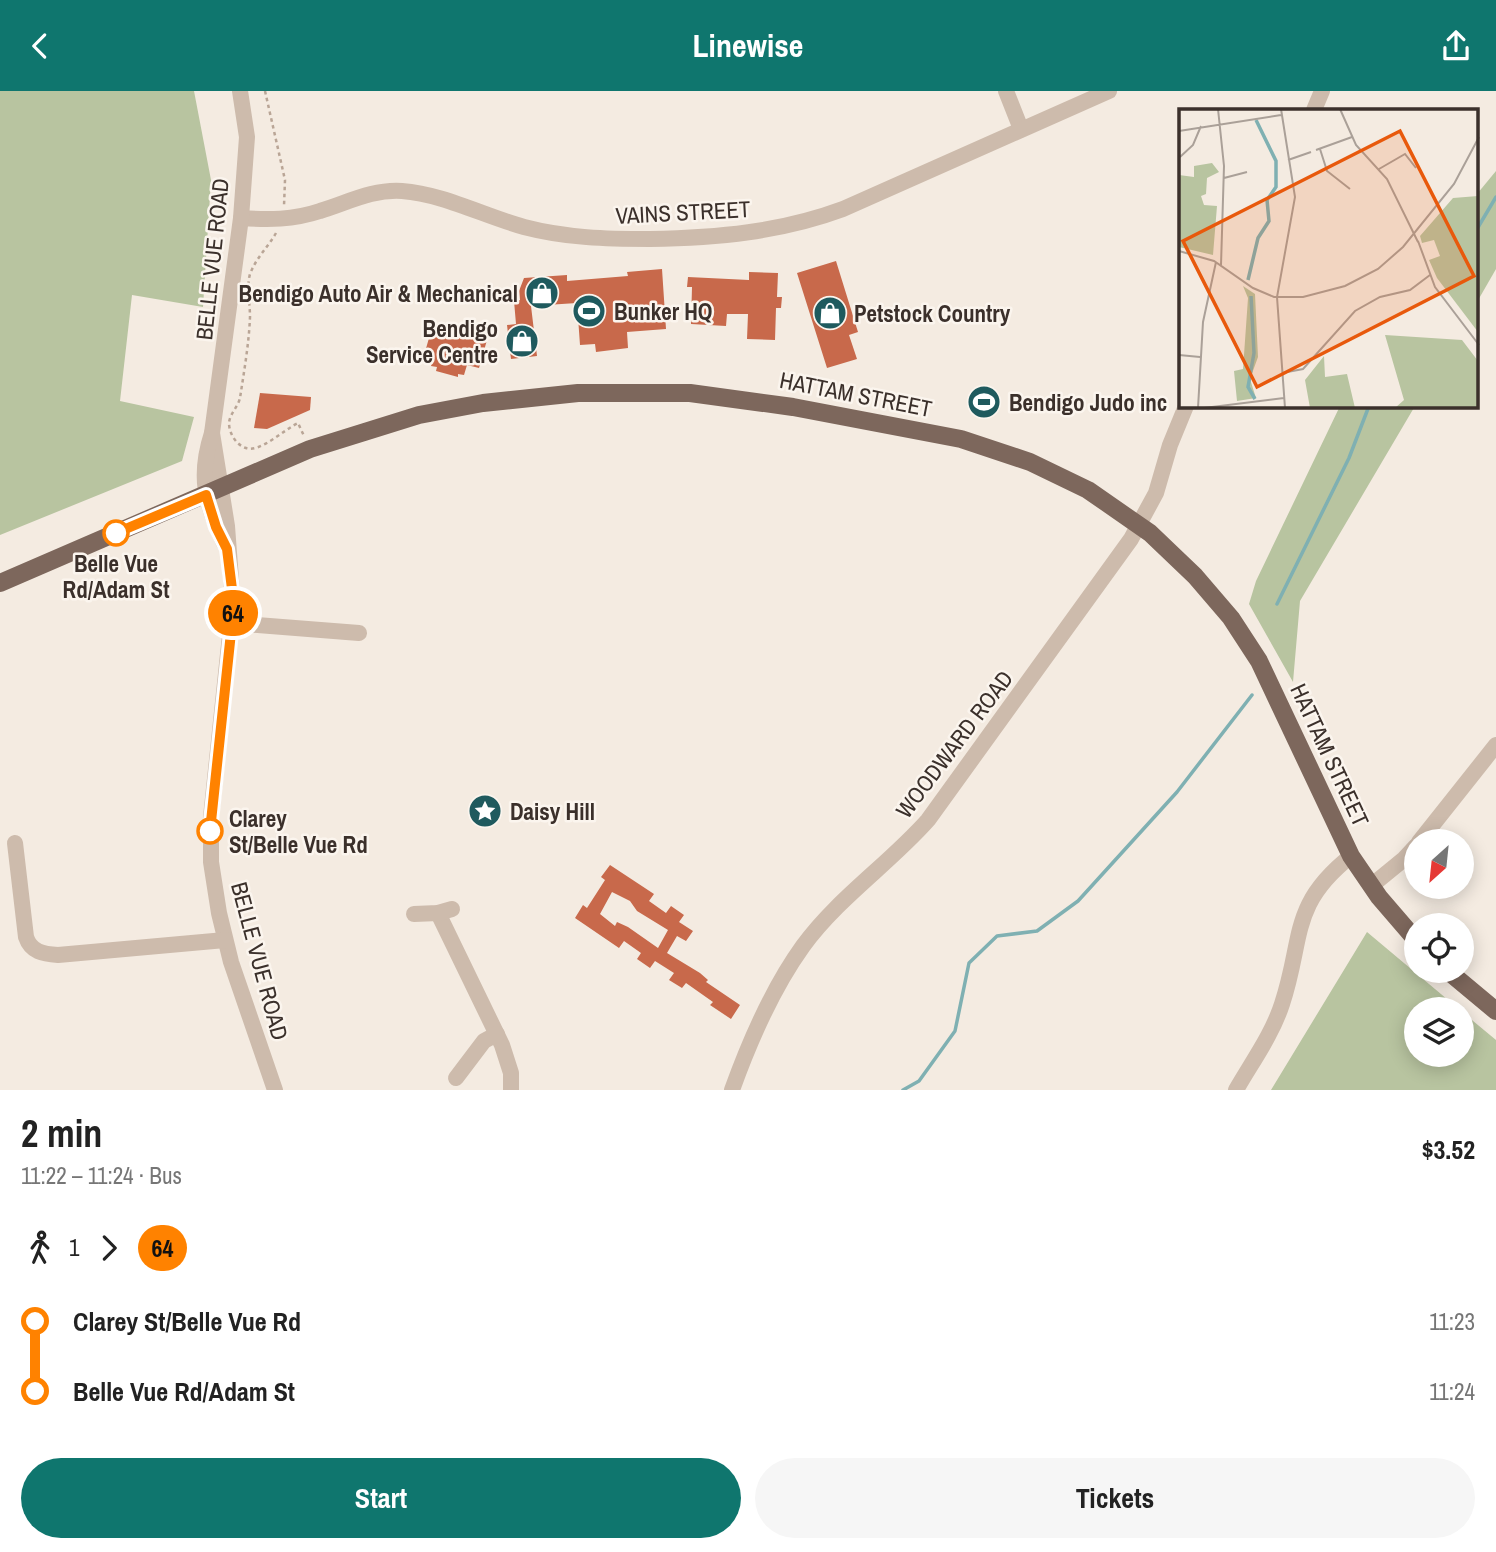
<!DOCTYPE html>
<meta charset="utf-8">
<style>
:root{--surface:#fff;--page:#f6f6f6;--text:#222;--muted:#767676;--accent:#0f766e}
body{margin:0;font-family:"Archivo Narrow",sans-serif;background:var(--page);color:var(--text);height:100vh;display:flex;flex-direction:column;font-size:26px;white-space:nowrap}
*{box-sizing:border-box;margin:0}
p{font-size:23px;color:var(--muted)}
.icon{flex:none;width:38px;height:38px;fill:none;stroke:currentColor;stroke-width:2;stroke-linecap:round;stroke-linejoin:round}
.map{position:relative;height:999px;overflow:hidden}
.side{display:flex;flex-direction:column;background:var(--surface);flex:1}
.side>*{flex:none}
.badge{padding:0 14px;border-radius:23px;font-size:24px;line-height:46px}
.needle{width:46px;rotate:207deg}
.controls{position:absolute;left:1404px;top:738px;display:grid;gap:14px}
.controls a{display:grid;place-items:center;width:70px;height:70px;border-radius:50%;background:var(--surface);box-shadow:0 4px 18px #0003;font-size:35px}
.map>.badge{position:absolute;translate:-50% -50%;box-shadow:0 0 0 4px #fff}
.legs{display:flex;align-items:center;gap:10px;height:77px;padding:0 21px;font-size:23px}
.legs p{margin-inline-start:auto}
.head{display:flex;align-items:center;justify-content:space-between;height:119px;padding:0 21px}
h1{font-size:38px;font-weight:700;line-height:52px}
.button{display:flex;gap:14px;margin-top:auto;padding:14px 21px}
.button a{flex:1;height:80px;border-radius:42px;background:var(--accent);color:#fff;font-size:28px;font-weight:700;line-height:80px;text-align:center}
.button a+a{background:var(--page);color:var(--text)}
ul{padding:0 21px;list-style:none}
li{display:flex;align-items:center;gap:24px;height:70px;font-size:26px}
li i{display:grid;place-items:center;width:10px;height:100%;margin:0 9px;background:currentColor}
li i::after{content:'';width:18px;height:18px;margin:-9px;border:5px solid;border-radius:50%;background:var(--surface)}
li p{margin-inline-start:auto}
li:first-child i{background:linear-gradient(#0000 50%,currentColor 0)}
li:last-child i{background:linear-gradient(currentColor 50%,#0000 0)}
header{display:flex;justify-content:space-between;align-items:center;height:91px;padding:0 21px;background:var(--accent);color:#fff;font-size:32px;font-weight:700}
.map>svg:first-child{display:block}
.green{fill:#b8c4a0}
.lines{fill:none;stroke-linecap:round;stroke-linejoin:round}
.stream{stroke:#7fb0b2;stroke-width:3.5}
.building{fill:#c8694b;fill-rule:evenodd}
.path{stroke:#b9a596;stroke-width:2.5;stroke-dasharray:3.5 3.5;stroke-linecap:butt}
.minor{stroke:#cdbbac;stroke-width:16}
.major{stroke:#7d675c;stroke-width:18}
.line-1-casing{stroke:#fff;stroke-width:16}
.line-1{stroke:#ff8200;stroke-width:10}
.stop-1-dot{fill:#fff;stroke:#ff8200;stroke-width:3.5}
.labels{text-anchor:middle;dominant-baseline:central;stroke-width:5;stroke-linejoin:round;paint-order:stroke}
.street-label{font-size:23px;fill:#3b302b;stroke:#fbf5ee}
.poi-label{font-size:23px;font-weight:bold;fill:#3b302b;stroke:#fbf5ee;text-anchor:start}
.stop-label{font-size:23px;font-weight:bold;fill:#3b302b;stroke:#fbf5ee}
.inset-river{fill:none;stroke:#7fb0b2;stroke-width:3.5}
.inset-road{fill:none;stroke:#aaa098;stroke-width:2}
.view{fill:#e8590c;fill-opacity:0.15;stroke:#e8590c;stroke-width:3.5}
.inset-edge{fill:none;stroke:#3b302b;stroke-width:3.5}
</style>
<header><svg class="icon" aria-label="back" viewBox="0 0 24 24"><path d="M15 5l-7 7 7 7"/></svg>Linewise<svg class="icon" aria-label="share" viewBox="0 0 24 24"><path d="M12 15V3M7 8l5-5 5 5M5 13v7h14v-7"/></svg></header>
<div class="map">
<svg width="1496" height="999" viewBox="0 0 1496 999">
<rect width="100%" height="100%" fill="#f4ebe1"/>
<g class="green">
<polygon points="0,0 194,0 211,89 203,216 132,204 120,310 194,326 182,370 0,444"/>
<polygon points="1496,80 1496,178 1477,211 1477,103"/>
<polygon points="1340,315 1415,315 1300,510 1293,591 1249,513 1256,490"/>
<polygon points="1367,841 1460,919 1416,919 1416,964 1461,964 1461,920 1496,949 1496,999 1271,999"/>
</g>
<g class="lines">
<g class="stream">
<polyline points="1477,138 1496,106"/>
<polyline points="1277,513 1349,367 1369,315"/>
<polyline points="903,999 919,990 955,940 969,872 997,845 1037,840 1078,810 1177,701 1252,604"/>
</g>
</g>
<g class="building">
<polygon points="836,170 858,241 849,244 857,268 827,277 797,182"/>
<polygon points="662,178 666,238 627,241 628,257 596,261 595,253 580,254 577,212 531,215 537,265 511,268 507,234 516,233 514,210 520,209 519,200 524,187 567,184 567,190 628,185 627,181"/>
<polygon points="749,181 778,182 777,206 782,206 781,217 776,217 775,249 747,248 748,223 727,223 726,235 691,233 692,196 687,196 688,186 749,189"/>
<polygon points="433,233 487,249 479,277 467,274 464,284 458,283 458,286 436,280 437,276 431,275 434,264 425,261"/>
<polygon points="260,302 311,306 310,319 267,338 254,337"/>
<path d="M 610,774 L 654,803 L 649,810 L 666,822 L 671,815 L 684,824 L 679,831 L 693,840 L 686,850 L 677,845 L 667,862 L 700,882 L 708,889 L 706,891 L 740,914 L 731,928 L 710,914 L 713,911 L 686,892 L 682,897 L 669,889 L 674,882 L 655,870 L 650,877 L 637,868 L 641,862 L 624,850 L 619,857 L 575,827 L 583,814 L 587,817 L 605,789 L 601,786 ZM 612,801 L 630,810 L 637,820 L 668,839 L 658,857 L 628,836 L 617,831 L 615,835 L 600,823 Z"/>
</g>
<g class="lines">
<g class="path">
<polyline points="265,0 285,89 284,115"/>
<path d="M 276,142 C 268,156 256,167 250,183 C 246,198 250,210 250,226 C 249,252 244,281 240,307 C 238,316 230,322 229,332 C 229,342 236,354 246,357 C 260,362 285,338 298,332 L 304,345"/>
</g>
<g class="minor">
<polyline points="1006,0 1021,38"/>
<polyline points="1314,19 1322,0"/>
<path d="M 241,127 C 268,129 293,129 320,120 C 347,112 372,98 402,100 C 443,103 484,125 524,136 C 566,147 607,148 650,148 C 717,147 781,141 843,118 L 1109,0"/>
<polyline points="212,342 227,435 233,515 211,726 211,771 219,822 231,871 275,999"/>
<path d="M 224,452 C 205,412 198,385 212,342 L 241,127 L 247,46 L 240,0"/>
<polyline points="232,532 359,542"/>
<polyline points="1419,751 1496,654"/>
<path d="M 15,752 L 26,846 C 31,861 43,863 58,864 L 225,849"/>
<polyline points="1371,795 1404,768 1416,755"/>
<polyline points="438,822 502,954 511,982 511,999"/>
<polyline points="414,823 438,822 452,818"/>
<polyline points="456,987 484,950 497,943"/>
<path d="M 732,999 C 750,949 772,898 803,855 C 838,807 889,773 928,729 L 1131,448 L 1156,402 L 1170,354 L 1186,315"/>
<path d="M 1236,999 C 1252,971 1272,944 1282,913 C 1304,847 1289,814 1351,765"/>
</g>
<g class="major">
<polyline points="0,492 310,358 419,324 483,312 578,302 690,302 793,316 961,348 1030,371 1088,399 1150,442 1195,485 1231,527 1259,570 1351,765 1379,806 1416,849"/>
<polyline points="1448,880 1496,920"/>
</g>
</g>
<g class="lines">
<defs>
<polyline id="line-1" points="116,442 206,404 216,436 227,458 232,498 232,532 210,740"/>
</defs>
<use href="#line-1" class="line-1-casing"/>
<use href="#line-1" class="line-1"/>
</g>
<defs>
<symbol id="shop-disc" viewBox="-11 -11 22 22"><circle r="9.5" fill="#1f5a5e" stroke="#fbf5ee"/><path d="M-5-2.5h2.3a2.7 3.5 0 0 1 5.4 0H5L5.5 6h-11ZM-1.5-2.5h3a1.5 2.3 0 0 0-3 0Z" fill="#fff"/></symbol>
<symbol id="stadium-disc" viewBox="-11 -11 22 22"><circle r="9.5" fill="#1f5a5e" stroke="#fbf5ee"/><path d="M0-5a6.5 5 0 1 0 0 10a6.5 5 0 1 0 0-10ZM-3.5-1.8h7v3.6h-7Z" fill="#fff"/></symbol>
<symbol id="sight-disc" viewBox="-11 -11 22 22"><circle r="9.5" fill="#1f5a5e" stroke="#fbf5ee"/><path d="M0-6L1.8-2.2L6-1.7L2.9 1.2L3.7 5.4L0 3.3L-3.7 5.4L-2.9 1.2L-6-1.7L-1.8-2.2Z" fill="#fff"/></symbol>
</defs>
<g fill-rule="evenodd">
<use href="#shop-disc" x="523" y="183" width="38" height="38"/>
<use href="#stadium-disc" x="570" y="201" width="38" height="38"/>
<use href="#shop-disc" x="811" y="203" width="38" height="38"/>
<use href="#shop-disc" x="503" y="231" width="38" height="38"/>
<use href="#stadium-disc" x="965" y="292" width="38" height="38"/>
<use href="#sight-disc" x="466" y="701" width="38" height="38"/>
</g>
<g class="stop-1-dot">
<circle cx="116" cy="442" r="12"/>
<circle cx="210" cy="740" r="12"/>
</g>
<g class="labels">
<g class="street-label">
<text transform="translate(683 121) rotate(-3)">VAINS STREET</text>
<text transform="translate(212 168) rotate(-84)">BELLE VUE ROAD</text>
<text transform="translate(856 303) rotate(11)">HATTAM STREET</text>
<text transform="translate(954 653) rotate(-53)">WOODWARD ROAD</text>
<text transform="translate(1330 664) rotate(65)">HATTAM STREET</text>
<text transform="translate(260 870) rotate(75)">BELLE VUE ROAD</text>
</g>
<g class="poi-label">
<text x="518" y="202" text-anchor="end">Bendigo Auto Air &amp; Mechanical</text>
<text x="614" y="220">Bunker HQ</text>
<text x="854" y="222">Petstock Country</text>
<text x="498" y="237" text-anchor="end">Bendigo<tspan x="498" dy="26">Service Centre</tspan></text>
<text x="1009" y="311">Bendigo Judo inc</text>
<text x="510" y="720">Daisy Hill</text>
</g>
<g class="stop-label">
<text x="116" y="472">Belle Vue<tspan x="116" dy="26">Rd/Adam St</tspan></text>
<text x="229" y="727" text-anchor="start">Clarey<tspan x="229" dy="26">St/Belle Vue Rd</tspan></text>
</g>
</g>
<g transform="translate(1179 18)">
<rect width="299" height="299" fill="#f4ebe1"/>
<path d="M 33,54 L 40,63 L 28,69 L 27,85 L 22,87 L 25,96 L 38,97 L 34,146 L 0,138 L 0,66 L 15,68 L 15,57 ZM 299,87 L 299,223 L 258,169 L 250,151 L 261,147 L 255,131 L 243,134 L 241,127 L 274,89 ZM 64,177 L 76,185 L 79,248 L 71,270 L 77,289 L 58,292 L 55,262 L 64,260 L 69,189 ZM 206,226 L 283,231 L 299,252 L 299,299 L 216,299 L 225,291 ZM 145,247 L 146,268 L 168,265 L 176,299 L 131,299 L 126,271 Z" fill="#b8c4a0"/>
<path class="inset-river" d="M 69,171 L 79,129 L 90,112 L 88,91 L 97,78 L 97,52 L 77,11M 72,187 L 75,244 L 69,278 L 76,290"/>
<path class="inset-road" d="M 39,0 L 45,57 L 42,156M 102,0 L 116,88 L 98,188 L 106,299M 161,0 L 177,36 L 208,70 L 239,133M 0,22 L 102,6M 0,39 L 0,63M 141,40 L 148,62 L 171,80M 137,41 L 173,28M 1,48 L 14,36 L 22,17M 109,51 L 132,43M 200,60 L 226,45 L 237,59M 45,69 L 68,63M 239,132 L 256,178 L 300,236M 0,142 L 35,152 L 74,179 L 95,188 L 124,188 L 166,177 L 199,160 L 224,138 L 275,75 L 300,28M 0,246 L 21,248M 103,264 L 124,260 L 176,202 L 201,188 L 231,181 L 251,166M 19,299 L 24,213 L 37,153M 25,299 L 105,289"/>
<path class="view" d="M 221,22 L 295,167 L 78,278 L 4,132 Z"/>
<rect width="299" height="299" class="inset-edge"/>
</g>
</svg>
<div class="controls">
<a><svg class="needle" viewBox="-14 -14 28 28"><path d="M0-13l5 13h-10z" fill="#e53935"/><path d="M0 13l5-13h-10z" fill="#767676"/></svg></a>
<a><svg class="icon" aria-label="locate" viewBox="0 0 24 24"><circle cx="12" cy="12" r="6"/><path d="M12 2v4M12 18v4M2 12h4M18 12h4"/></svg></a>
<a><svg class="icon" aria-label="layers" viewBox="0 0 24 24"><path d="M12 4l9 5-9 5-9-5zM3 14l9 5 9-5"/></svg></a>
</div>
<b class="badge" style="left:233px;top:522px;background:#ff8200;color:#111">64</b>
</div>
<section class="side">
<div class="head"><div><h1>2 min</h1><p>11:22 – 11:24 · Bus</p></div><b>$3.52</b></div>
<div class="legs"><svg class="icon" aria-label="walk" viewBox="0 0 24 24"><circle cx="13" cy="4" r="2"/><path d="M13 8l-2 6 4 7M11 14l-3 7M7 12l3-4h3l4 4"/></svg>1<svg class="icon" aria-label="forward" viewBox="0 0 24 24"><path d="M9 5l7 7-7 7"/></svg><b class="badge" style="background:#ff8200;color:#111">64</b></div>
<ul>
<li><i style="color:#ff8200"></i><b>Clarey St/Belle Vue Rd</b><p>11:23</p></li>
<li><i style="color:#ff8200"></i><b>Belle Vue Rd/Adam St</b><p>11:24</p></li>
</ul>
<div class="button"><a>Start</a><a>Tickets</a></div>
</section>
